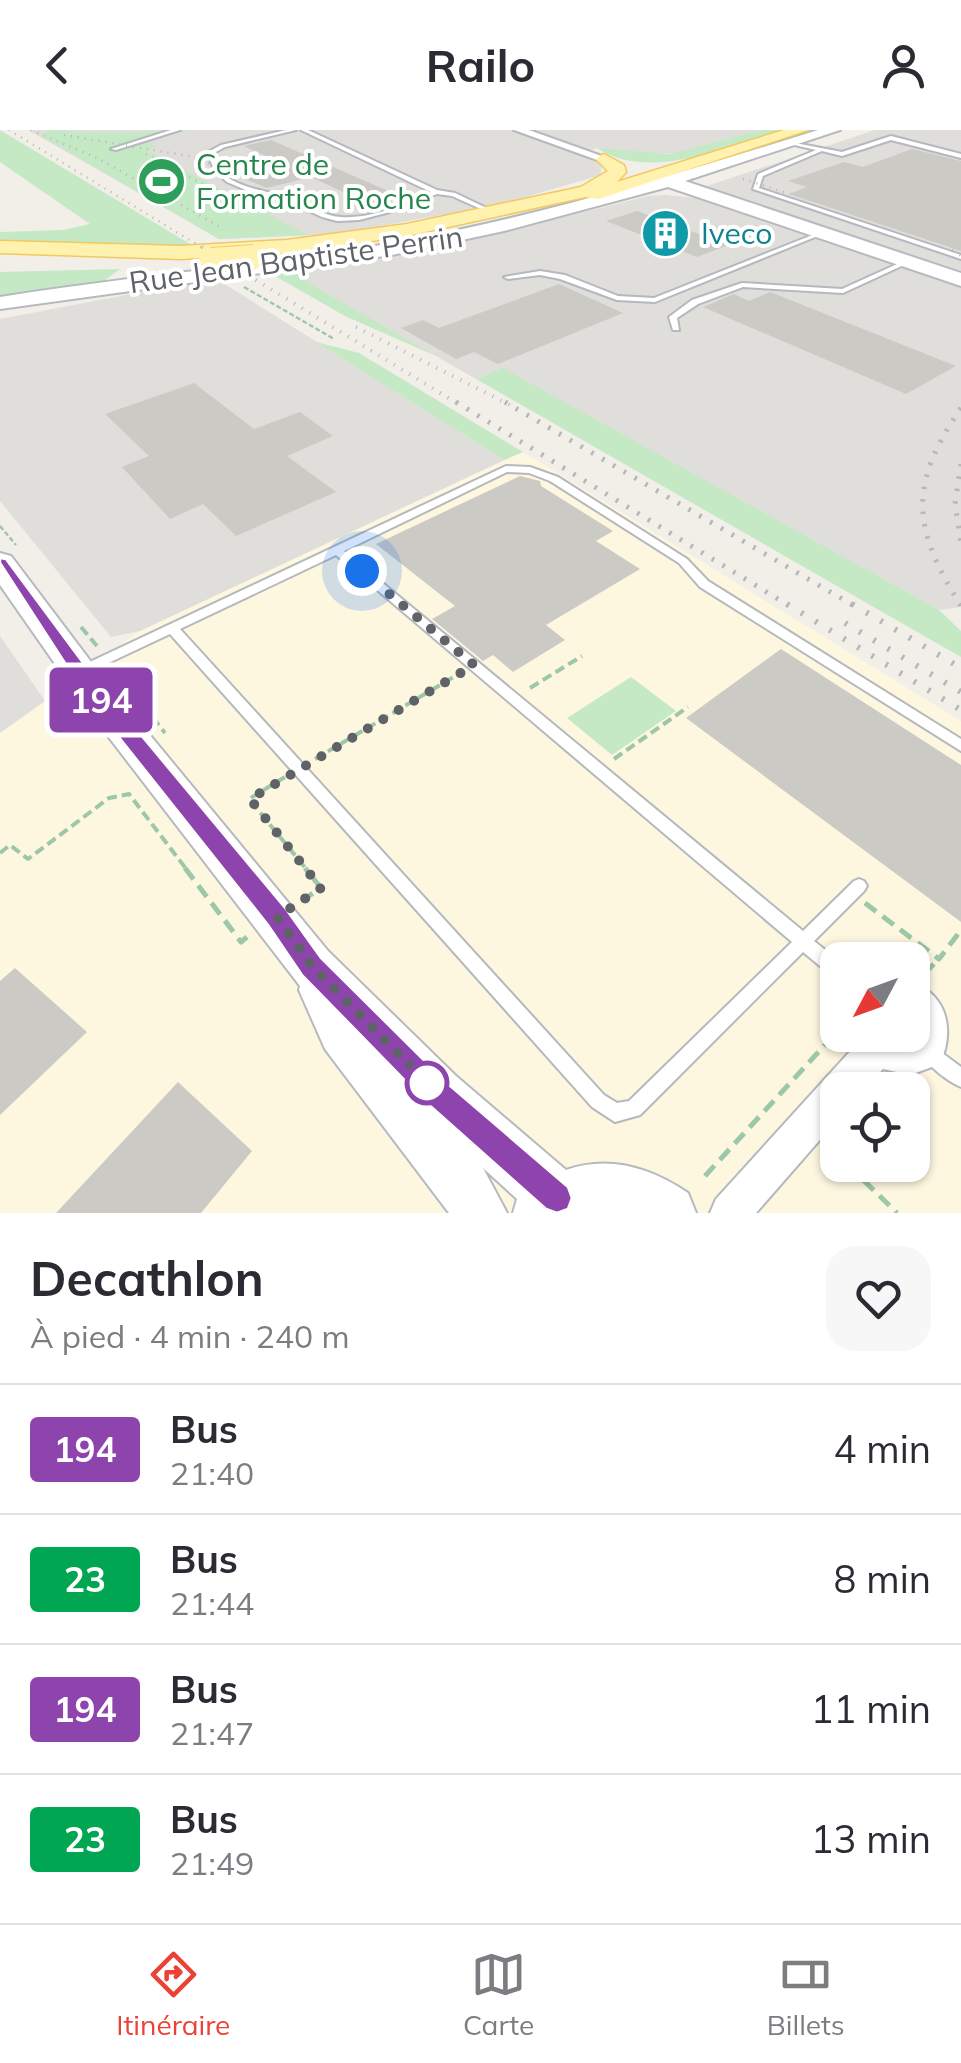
<!DOCTYPE html>
<html lang="fr">
<meta charset="utf-8">
<style>
:root{--surface:#fff;--page:#f7f7f7;--text:#2b2b33;--muted:#7c7c81;--line:#e1e1e2;--accent:#ea4335}
body{margin:0;font-family:Mulish,sans-serif;background:var(--page);color:var(--text);height:100vh;display:flex;flex-direction:column;font-size:38px;white-space:nowrap}
*{box-sizing:border-box;margin:0}
p{font-size:32px;color:var(--muted)}
.icon{flex:none;width:55px;height:55px;fill:none;stroke:currentColor;stroke-width:2;stroke-linecap:round;stroke-linejoin:round}
.map{position:relative;height:1083px;overflow:hidden}
.drawer{display:flex;flex-direction:column;background:var(--surface);flex:1}
.drawer>*{flex:none}
.badge{padding:0 20px;border-radius:8px;font-size:35px;line-height:65px}
.needle{width:65px;rotate:229deg}
.buttons{position:absolute;left:820px;top:812px;display:grid;gap:20px}
.buttons a{display:grid;place-items:center;width:110px;height:110px;border-radius:20px;background:var(--surface);box-shadow:0 2px 8px #0004;font-size:50px}
.you{position:absolute;width:50px;height:50px;margin:-25px;border:8px solid #fff;border-radius:50%;background:#1a73e8;box-shadow:0 0 0 15px #1a73e833}
.map>.badge{position:absolute;translate:-50% -50%;box-shadow:0 0 0 5px #fff}
.round{display:grid;place-items:center;flex:none;width:105px;height:105px;border-radius:30px;background:var(--page)}
.head{display:flex;align-items:center;justify-content:space-between;height:170px;padding:0 30px}
h1{font-size:48px;font-weight:700;line-height:75px}
ul{padding:0;list-style:none}
li{display:flex;align-items:center;gap:30px;height:130px;padding:0 30px;border-top:2px solid var(--line)}
li div{flex:1}
li b{display:block;font-size:38px}
li em{font-style:normal}
li .badge{min-width:110px;font-weight:700;text-align:center}
header{display:flex;justify-content:space-between;align-items:center;height:130px;padding:0 30px;background:var(--surface);font-size:45px;font-weight:700}
.dock{display:flex;justify-content:space-around;align-items:center;height:140px;border-top:2px solid var(--line);background:var(--surface);font-size:28px;color:var(--muted)}
.dock a{display:grid;justify-items:center;gap:5px}
.dock .on{color:var(--accent)}
.map>svg:first-child{display:block}
.commercial{fill:#fef7e0;fill-rule:evenodd}
.industrial{fill:#e0deda}
.green{fill:#c5e8c5}
.building{fill:#cccac5}
.lines{fill:none;stroke-linecap:round;stroke-linejoin:round}
.lane-casing{stroke:#b5b8bc;stroke-width:4}
.street-casing{stroke:#b5b8bc;stroke-width:4}
.secondary-casing{stroke:#b6babf;stroke-width:4}
.primary-casing{stroke:#f2c960;stroke-width:3}
.path-far2{stroke:#9cc7a9;stroke-width:2.5;stroke-dasharray:5 2.5;stroke-linecap:butt}
.path-far1{stroke:#9cc7a9;stroke-width:4;stroke-dasharray:10 5;stroke-linecap:butt}
.path{stroke:#9cc7a9;stroke-width:5;stroke-dasharray:14 8;stroke-linecap:butt}
.lane{fill:#fff;fill-rule:evenodd}
.street{fill:#fff;fill-rule:evenodd}
.secondary{fill:#fff;fill-rule:evenodd}
.primary{fill:#fff2af;fill-rule:evenodd}
.rail-far3{stroke:#b6b7b8;stroke-width:2.5;stroke-dasharray:1 6;stroke-linecap:butt}
.rail-far2{stroke:#b6b7b8;stroke-width:4;stroke-dasharray:1 8;stroke-linecap:butt}
.rail-far1{stroke:#b6b7b8;stroke-width:5;stroke-dasharray:2.5 10;stroke-linecap:butt}
.rail{stroke:#b6b7b8;stroke-width:6;stroke-dasharray:2.5 14;stroke-linecap:butt}
.primary-bridge-casing{stroke:#f2c960;stroke-width:26;stroke-linecap:butt}
.primary-bridge{stroke:#fff2af;stroke-width:24}
.line{fill:#8e44ad;stroke:#fff;stroke-width:2.5}
.walk{stroke:#5f6368;stroke-width:10;stroke-dasharray:0 18}
.stop-dot{fill:#fff;stroke:#8e44ad;stroke-width:5}
.labels{text-anchor:middle;dominant-baseline:central;stroke-width:8;stroke-linejoin:round;paint-order:stroke}
.far-leisure-label{font-size:30px;fill:#27864d;stroke:#fff;text-anchor:start}
.far-culture-label{font-size:30px;fill:#0d838f;stroke:#fff;text-anchor:start}
.far-street-label{font-size:30px;fill:#5f6368;stroke:#fff}
</style>
<header><svg class="icon" aria-label="back" viewBox="0 0 24 24"><path d="M15 5l-7 7 7 7"/></svg>Railo<svg class="icon" aria-label="person" viewBox="0 0 24 24"><circle cx="12" cy="8" r="4"/><path d="M4 21q1-7 8-7t8 7"/></svg></header>
<div class="map">
<svg width="961" height="1083" viewBox="0 0 961 1083">
<rect width="100%" height="100%" fill="#f1efe8"/>
<path class="commercial" d="M 523,322 L 961,591 L 961,1083 L 0,1083 L 0,603 L 140,501 ZM 838,830 L 912,830 L 912,905 L 838,905 ZM 838,960 L 912,960 L 912,1035 L 838,1035 Z"/>
<g class="industrial">
<polygon points="28,0 761,0 680,23 643,24 597,18 578,25 601,34 601,45 498,75 335,104 219,109"/>
<polygon points="875,0 961,0 961,142 704,57"/>
<polygon points="665,65 695,68 729,78 961,157 961,477 939,480 503,239 476,249 299,148 310,144 303,138 488,106 648,66"/>
<polygon points="215,148 504,330 140,501 111,507 0,371 0,189"/>
<polygon points="0,506 45,571 0,603"/>
</g>
<g class="green">
<polygon points="0,0 190,114 190,116 0,113 0,102 63,100 90,94 0,32"/>
<polygon points="50,0 110,3 192,0 146,10 156,17 146,20 308,105 219,109 40,5"/>
<path d="M 761,0 L 781,0 C 723,18 650,52 597,18 L 670,24 Z"/>
<polygon points="303,138 311,144 300,148 436,226 345,186 268,142"/>
<polygon points="120,139 104,151 0,168 0,142"/>
<polygon points="316,212 359,223 523,322 504,330"/>
<polygon points="503,238 939,480 961,501 961,527 476,249"/>
<polygon points="631,547 676,581 612,625 567,588"/>
</g>
<g class="building">
<polygon points="271,10 402,67 373,76 311,47 267,58 235,45 268,37 262,34 275,30 244,16"/>
<polygon points="912,19 961,31 961,121 789,64 807,57 788,51 844,32 863,37"/>
<polygon points="637,81 728,115 697,127 606,91"/>
<polygon points="559,154 623,183 498,234 474,222 456,229 401,198 423,190 439,198"/>
<polygon points="770,162 956,236 906,264 703,177 734,164 749,171"/>
<polygon points="194,253 254,299 300,282 333,306 287,326 336,362 236,406 203,374 170,389 122,337 149,326 105,284"/>
<polygon points="520,346 540,351 541,356 613,401 596,411 640,439 546,495 565,510 513,542 493,525 483,531 432,489 455,476 376,414"/>
<polygon points="781,519 961,635 961,792 686,588"/>
<polygon points="15,838 87,902 0,985 0,851"/>
<polygon points="178,952 252,1021 201,1083 56,1083"/>
</g>
<g class="lines">
<defs>
<g id="lane">
<polygon points="171,0 180,0 116,20 111,19"/>
<path d="M 286,0 L 296,0 L 225,17 L 214,23 C 217,33 220,42 230,49 C 248,60 270,61 290,68 C 307,74 323,86 341,87 C 370,89 405,75 431,62 L 301,0 L 308,0 L 437,60 L 455,63 L 497,83 L 492,84 L 452,66 L 437,64 L 390,82 L 359,90 L 337,91 L 322,87 L 283,69 L 248,61 L 227,52 L 219,45 L 212,35 L 208,22 L 221,15 Z"/>
<polygon points="891,6 961,24 961,28 891,10 842,26 822,21 763,46 759,58 961,125 961,129 753,59 758,44 816,20 790,14 790,12 842,22"/>
<polygon points="820,102 825,103 655,172 617,170 560,149 540,145 508,149 504,147 540,141 565,145 618,166 654,168"/>
<polygon points="906,130 909,132 908,133 843,163 743,157 698,174 677,188 679,200 673,200 669,187 692,170 742,153 842,159"/>
<path d="M 506,336 L 530,337 L 558,347 L 687,429 L 708,451 L 961,609 L 961,621 L 700,457 L 679,433 L 550,351 L 529,343 L 507,342 L 344,421 L 803,801 L 854,751 L 859,749 L 864,751 L 867,756 L 864,761 L 814,811 L 838,830 L 838,849 L 832,846 L 803,822 L 640,985 L 615,992 L 592,977 L 170,504 L 85,544 L 81,545 L 75,541 L 77,538 ZM 336,425 L 792,812 L 629,971 L 617,973 L 604,965 L 180,499 Z"/>
<path d="M 930,914 L 961,937 L 961,957 C 947,951 928,936 921,923 L 924,917 Z"/>
</g>
<g id="street">
<polygon points="514,0 529,0 610,29 600,31"/>
<path d="M 912,852 C 949,866 954,902 940,934 L 910,945 L 883,939 L 863,960 L 838,960 L 838,989 L 756,1083 L 710,1083 L 716,1069 L 854,917 L 849,905 L 914,909 Z"/>
</g>
<g id="secondary">
<path d="M 818,0 L 840,0 L 685,51 L 961,143 L 961,156 L 668,57 L 504,101 L 392,125 L 0,179 L 0,167 C 130,146 262,136 392,113 C 537,87 678,44 818,0 Z"/>
<path d="M 0,423 L 11,426 L 107,553 L 328,821 L 456,946 L 566,1040 C 609,1025 651,1038 688,1063 L 696,1083 L 513,1083 L 517,1069 L 483,1038 L 507,1083 L 449,1083 L 325,919 L 299,860 L 300,856 L 81,571 L 0,455 Z"/>
</g>
<polygon id="primary" points="784,0 808,0 599,69 585,67 407,106 287,123 181,129 0,123 0,111 181,116 287,110 407,94 581,57 608,41 596,29 604,24 624,35 626,42 617,52"/>
</defs>
<use href="#lane" class="lane-casing"/>
<use href="#street" class="street-casing"/>
<use href="#secondary" class="secondary-casing"/>
<use href="#primary" class="primary-casing"/>
<g class="path-far2">
<polyline points="244,157 334,209"/>
<polyline points="0,396 16,415"/>
</g>
<g class="path-far1">
<polyline points="81,497 97,516"/>
<polyline points="116,540 165,603"/>
<polyline points="530,558 582,526"/>
<polyline points="315,629 457,545"/>
<polyline points="614,629 688,577"/>
<polyline points="285,647 249,669 307,740"/>
<polyline points="0,723 10,715 28,729 109,668 129,664 187,740"/>
</g>
<g class="path">
<polyline points="185,738 241,812 247,807"/>
<polyline points="301,771 321,758 305,738"/>
<polyline points="865,773 939,829 961,800"/>
<polyline points="924,844 939,829"/>
<polyline points="823,1022 838,1028"/>
<polyline points="848,1035 897,1083"/>
<polyline points="705,1046 834,905 826,869 831,858"/>
</g>
<use href="#lane" class="lane"/>
<use href="#street" class="street"/>
<use href="#secondary" class="secondary"/>
<use href="#primary" class="primary"/>
<g class="rail-far3">
<polyline points="9,0 206,120"/>
<polyline points="31,0 99,29 224,99"/>
<polyline points="64,5 189,26 234,44"/>
<polyline points="146,24 257,83"/>
<polyline points="743,49 790,64"/>
</g>
<g class="rail-far2">
<polyline points="202,117 460,275"/>
<polyline points="952,120 961,125"/>
<polyline points="356,197 510,275"/>
</g>
<g class="rail-far1">
<polyline points="456,272 791,477"/>
<polyline points="505,272 856,477"/>
<path d="M 961,278 C 908,355 912,398 961,476"/>
<polyline points="961,334 955,374 961,413"/>
</g>
<g class="rail">
<polyline points="787,474 961,580"/>
<polyline points="852,474 961,538"/>
<polyline points="845,493 961,562"/>
</g>
<defs>
<polyline id="primary-bridge" points="211,130 254,127"/>
</defs>
<use href="#primary-bridge" class="primary-bridge-casing"/>
<use href="#primary-bridge" class="primary-bridge"/>
</g>
<polygon class="line" points="0,428 6,429 101,557 286,779 321,828 448,954 568,1057 572,1068 568,1079 557,1083 546,1079 428,974 302,845 268,795 87,567 0,433"/>
<g class="lines">
<polyline class="walk" points="362,441 474,535 250,669 321,758 277,787 312,836 438,964 427,953"/>
</g>
<defs>
<symbol id="stadium-disc" viewBox="-11 -11 22 22"><circle r="9.5" fill="#2e9e5b" stroke="#fff"/><path d="M0-5a6.5 5 0 1 0 0 10a6.5 5 0 1 0 0-10ZM-3.5-1.8h7v3.6h-7Z" fill="#fff"/></symbol>
<symbol id="building-disc" viewBox="-11 -11 22 22"><circle r="9.5" fill="#0f9aa8" stroke="#fff"/><path d="M-4-6H4V6H1V3H-1V6H-4ZM-2.5-4.3h1.7v1.8h-1.7ZM.8-4.3h1.7v1.8H.8ZM-2.5-1h1.7V.8h-1.7ZM.8-1h1.7V.8H.8Z" fill="#fff"/></symbol>
</defs>
<g fill-rule="evenodd">
<use href="#stadium-disc" x="134" y="24" width="55" height="55"/>
<use href="#building-disc" x="638" y="76" width="55" height="55"/>
</g>
<circle class="stop-dot" cx="427" cy="953" r="20"/>
<g class="labels">
<g class="far-leisure-label">
<text x="196" y="34">Centre de<tspan x="196" dy="34">Formation Roche</tspan></text>
</g>
<g class="far-culture-label">
<text x="701" y="103">Iveco</text>
</g>
<g class="far-street-label">
<text transform="translate(296 129) rotate(-8)">Rue Jean Baptiste Perrin</text>
</g>
</g>
</svg>
<div class="buttons">
<a><svg class="needle" viewBox="-14 -14 28 28"><path d="M0-13l5 13h-10z" fill="#e53935"/><path d="M0 13l5-13h-10z" fill="#7c7c81"/></svg></a>
<a><svg class="icon" aria-label="locate" viewBox="0 0 24 24"><circle cx="12" cy="12" r="6"/><path d="M12 2v4M12 18v4M2 12h4M18 12h4"/></svg></a>
</div>
<div class="you" style="left:362px;top:441px"></div>
<b class="badge" style="left:101px;top:570px;background:#8e44ad;color:#fff">194</b>
</div>
<section class="drawer">
<div class="head"><div><h1>Decathlon</h1><p>À pied · 4 min · 240 m</p></div><a class="round"><svg class="icon" aria-label="heart" viewBox="0 0 24 24"><path d="M12 20l-8-8c-3-5 5-10 8-4 3-6 11-1 8 4z"/></svg></a></div>
<ul>
<li><span class="badge" style="background:#8e44ad;color:#fff">194</span><div><b>Bus</b><p>21:40</p></div><em>4 min</em></li>
<li><span class="badge" style="background:#00a651;color:#fff">23</span><div><b>Bus</b><p>21:44</p></div><em>8 min</em></li>
<li><span class="badge" style="background:#8e44ad;color:#fff">194</span><div><b>Bus</b><p>21:47</p></div><em>11 min</em></li>
<li><span class="badge" style="background:#00a651;color:#fff">23</span><div><b>Bus</b><p>21:49</p></div><em>13 min</em></li>
</ul>
</section>
<nav class="dock">
<a class="on"><svg class="icon" aria-label="directions" viewBox="0 0 24 24"><path d="M12 3l9 9-9 9-9-9zM9 14v-3h6M13 9l2 2-2 2"/></svg>Itinéraire</a>
<a><svg class="icon" aria-label="map" viewBox="0 0 24 24"><path d="M3 6l6-2 6 2 6-2v14l-6 2-6-2-6 2zM9 4v14M15 6v14"/></svg>Carte</a>
<a><svg class="icon" aria-label="tickets" viewBox="0 0 24 24"><path d="M3 7h18v10H3zM15 7v10"/></svg>Billets</a>
</nav>
